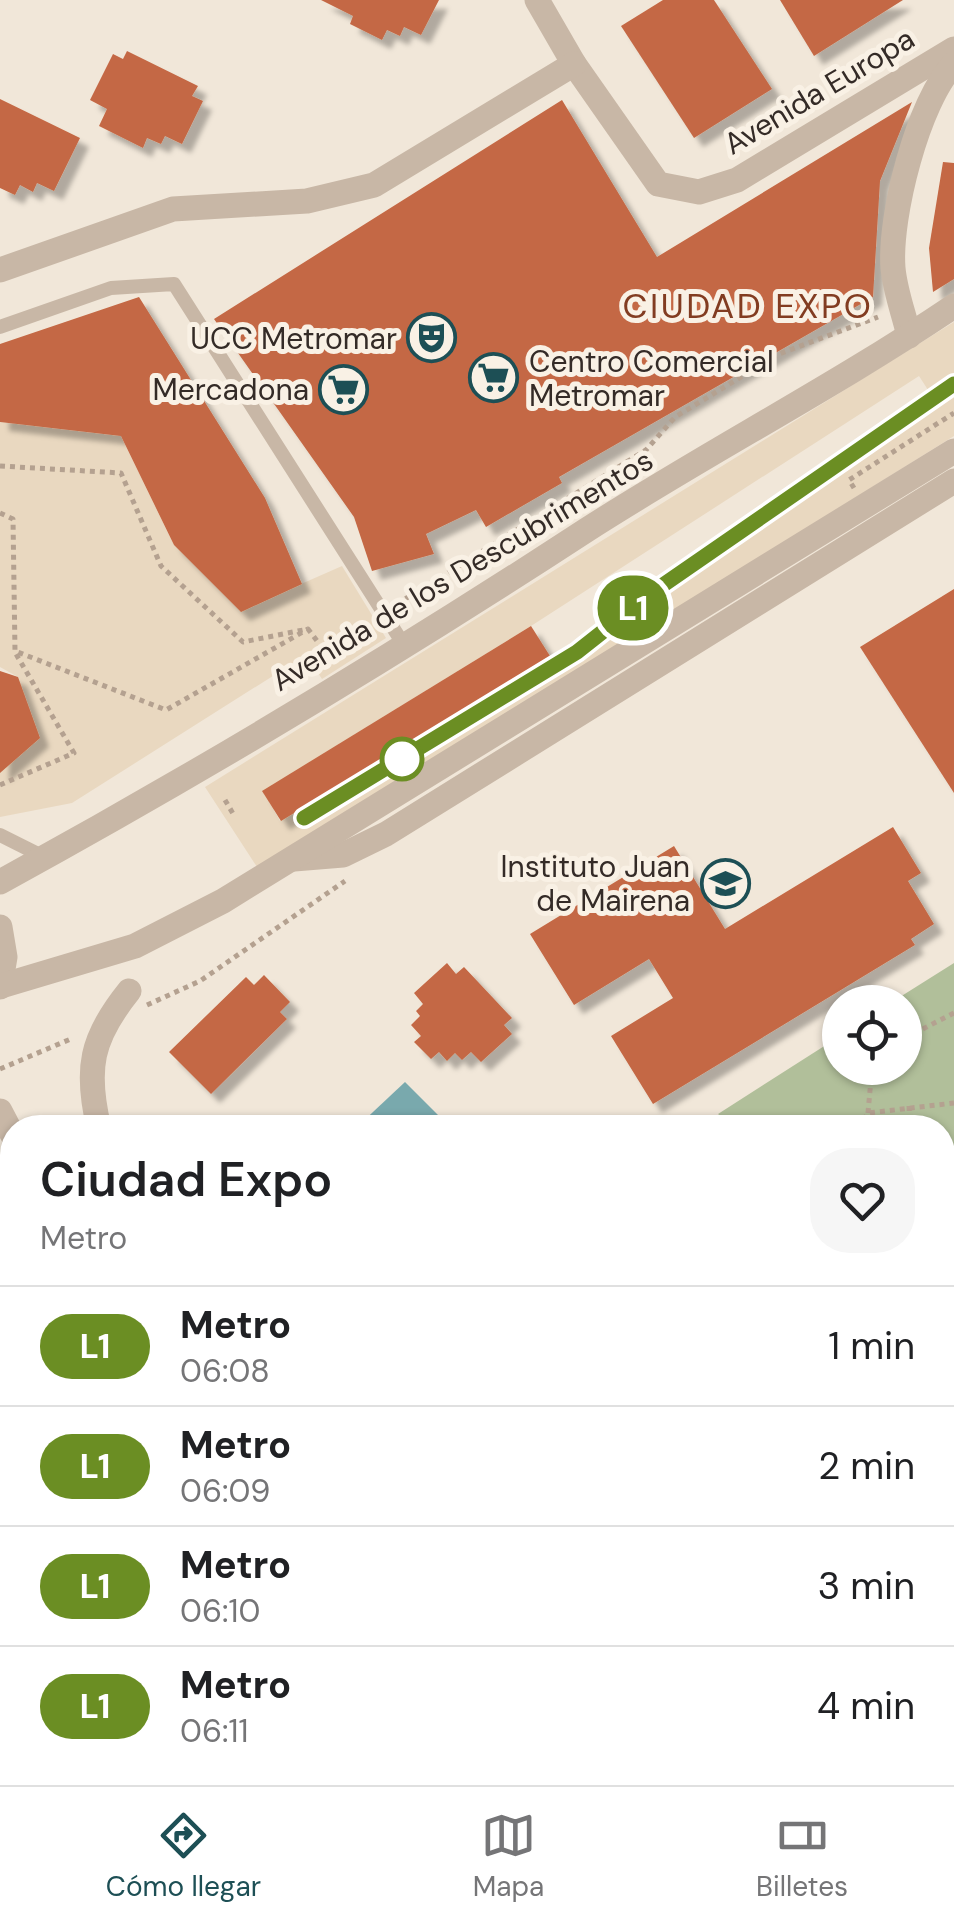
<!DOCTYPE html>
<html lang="es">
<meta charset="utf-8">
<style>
:root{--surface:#fff;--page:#f6f6f6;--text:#202124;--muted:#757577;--line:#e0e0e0;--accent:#1d4f55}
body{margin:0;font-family:"DM Sans",sans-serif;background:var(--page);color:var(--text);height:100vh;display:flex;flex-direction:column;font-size:38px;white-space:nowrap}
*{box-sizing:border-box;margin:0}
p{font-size:32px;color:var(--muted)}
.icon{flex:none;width:55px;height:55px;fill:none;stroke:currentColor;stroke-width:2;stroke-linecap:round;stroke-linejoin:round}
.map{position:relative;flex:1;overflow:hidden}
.panel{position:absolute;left:0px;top:1115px;width:955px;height:670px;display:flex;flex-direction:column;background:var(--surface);border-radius:40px 40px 0 0;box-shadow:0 2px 8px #0004}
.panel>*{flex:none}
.badge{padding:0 20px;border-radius:32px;font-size:35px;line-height:65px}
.tools{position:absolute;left:822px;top:985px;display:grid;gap:20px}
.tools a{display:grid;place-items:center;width:100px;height:100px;border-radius:50%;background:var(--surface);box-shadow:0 2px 8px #0004;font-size:50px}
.map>.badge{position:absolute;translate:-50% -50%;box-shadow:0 0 0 5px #fff}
.round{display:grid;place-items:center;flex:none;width:105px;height:105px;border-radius:40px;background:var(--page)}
.overview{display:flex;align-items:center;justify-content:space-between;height:170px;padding:0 40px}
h1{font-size:48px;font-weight:600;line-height:75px}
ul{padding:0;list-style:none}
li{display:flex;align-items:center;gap:30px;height:120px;padding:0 40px;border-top:2px solid var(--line)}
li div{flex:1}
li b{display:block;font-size:38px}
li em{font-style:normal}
li .badge{min-width:110px;font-weight:700;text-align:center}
.dock{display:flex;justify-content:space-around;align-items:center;height:140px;border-top:2px solid var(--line);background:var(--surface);font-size:28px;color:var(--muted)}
.dock a{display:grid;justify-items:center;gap:5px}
.dock .active{color:var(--accent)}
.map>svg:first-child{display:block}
.green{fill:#b1bf9a}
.plaza{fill:#e9d8c0;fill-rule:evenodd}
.water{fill:#79a9ad}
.building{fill:#c46844;filter:url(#shadow)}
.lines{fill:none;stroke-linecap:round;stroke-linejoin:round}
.path{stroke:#b4a190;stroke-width:5;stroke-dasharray:5 5;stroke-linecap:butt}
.service{stroke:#c8b7a6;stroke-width:14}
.minor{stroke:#c8b7a6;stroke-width:25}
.tertiary{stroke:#c8b7a6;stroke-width:25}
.line-casing{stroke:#fff;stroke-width:22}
.line{stroke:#6b8e23;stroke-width:15}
.stop-dot{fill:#fff;stroke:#6b8e23;stroke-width:5}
.labels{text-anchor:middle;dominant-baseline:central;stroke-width:10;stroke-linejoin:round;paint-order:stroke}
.street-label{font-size:30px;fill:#342b27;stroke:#f9f1e5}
.poi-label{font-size:30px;fill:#342b27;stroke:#f9f1e5;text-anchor:end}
.quarter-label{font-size:35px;letter-spacing:2.5px;fill:#823c21;stroke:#f9f1e5}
</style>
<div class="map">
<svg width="954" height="1785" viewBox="0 0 954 1785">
<defs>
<filter id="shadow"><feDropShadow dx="9" dy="9" stdDeviation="2.5" flood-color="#0004"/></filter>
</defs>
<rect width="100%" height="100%" fill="#f1e7d9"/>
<g class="green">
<polygon points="954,963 954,1349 943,1338 942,1128 733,1127 718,1114 840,1036 840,1068 905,1068 905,1002 892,1002"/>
<polygon points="0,1157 12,1180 12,1632 0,1607"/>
<polygon points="436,1772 448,1785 88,1785 82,1773"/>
</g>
<g class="plaza">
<path d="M 954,322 L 954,436 L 259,870 L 205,787 ZM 919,376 L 939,407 L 550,656 L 280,821 L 263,791 L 531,626 Z"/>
<polygon points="0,422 121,436 174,545 240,611 342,566 386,638 322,679 306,655 72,803 0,817 0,765 18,677 0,667"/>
<polygon points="0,1157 12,1180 12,1459 0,1435"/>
</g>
<g class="water">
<polygon points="405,1082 438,1115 424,1127 357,1127"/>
<polygon points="175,1773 270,1773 297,1785 206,1785"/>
</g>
<g class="building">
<polygon points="321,0 439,0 421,35 404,27 400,36 387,30 382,40 350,24 353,16"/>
<polygon points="663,0 714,0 772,89 694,138 621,26"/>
<polygon points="780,0 903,0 814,56"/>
<polygon points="127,51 198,86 192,96 203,101 182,144 165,136 161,144 147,138 143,148 99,126 107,109 90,100 113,54 123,59"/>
<polygon points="0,99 80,138 54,191 37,183 33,192 20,185 15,195 0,188"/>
<polygon points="562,100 657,257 912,102 880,181 873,297 559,477 562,483 486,527 476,510 426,534 434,554 372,571 354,517 214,319"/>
<polygon points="943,162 954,163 954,279 933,292 929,248"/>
<polygon points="139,297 265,498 302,584 241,612 174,545 121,436 0,422 0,344"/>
<polygon points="954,589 954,793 860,647"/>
<polygon points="531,626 550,656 281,821 262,791"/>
<polygon points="0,671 18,677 40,738 0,773"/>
<polygon points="893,827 921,873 908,881 934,924 911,939 915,945 653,1104 611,1036 673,998 649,959 574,1005 530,934 674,846 725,929"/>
<polygon points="447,963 456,974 464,967 512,1018 504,1025 512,1034 481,1062 471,1052 462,1060 455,1053 447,1061 439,1052 431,1059 414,1042 421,1036 411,1025 420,1016 416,1011 423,1004 414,993"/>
<polygon points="264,975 290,1002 280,1012 287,1019 211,1094 169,1052 246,977 254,985"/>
</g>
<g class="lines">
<g class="path">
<polyline points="0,466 121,473 161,566 243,642 308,629 333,662"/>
<polyline points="854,488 849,480 954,413"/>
<polyline points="0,513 13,519 15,651 166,710 308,629"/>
<polyline points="397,604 646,450 675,417 779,354 878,317"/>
<polyline points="0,785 74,753 16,654"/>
<polyline points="225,800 235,817"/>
<polyline points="147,1005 200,981 345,881"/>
<polyline points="905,1038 954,1013"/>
<polyline points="0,1069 73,1038"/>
<polyline points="909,1106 910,1128"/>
<polyline points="868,1113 872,1068"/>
<polyline points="858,1128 868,1113 954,1103"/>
<polyline points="942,1191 954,1193"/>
<polyline points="942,1298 954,1287"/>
<polyline points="127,1772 134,1785"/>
<polyline points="370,1772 382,1785"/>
<polyline points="354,1785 359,1772"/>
</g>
<g class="service">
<polyline points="0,327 111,288 174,284 404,645"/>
<polyline points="0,835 44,857"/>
</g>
<g class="minor">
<polyline points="537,0 574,64 658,184 699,192 737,180 954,49"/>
<polyline points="0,270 173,209 307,201 374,185 574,64"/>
<path d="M 909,336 C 904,314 895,291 893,268 C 889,217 918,101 954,64"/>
<polyline points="294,859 343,855 386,834 954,481"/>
<path d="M 99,1128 C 85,1069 91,1038 129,991"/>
<polyline points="942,1400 954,1412"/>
<polyline points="691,1772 703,1785"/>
</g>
<g class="tertiary">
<path d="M 0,882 C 199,773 395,655 585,531 C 706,453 834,387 954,306"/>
<polyline points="0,927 5,957 0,987"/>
<polyline points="1,986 135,946 223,901 954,451"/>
<polyline points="0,1111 12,1134"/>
<polyline points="0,1724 12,1749"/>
<polyline points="24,1772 30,1785"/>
<polyline points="483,1772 494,1785"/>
</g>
</g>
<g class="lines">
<defs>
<polyline id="line" points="304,818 577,652 653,592 954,384"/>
</defs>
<use href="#line" class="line-casing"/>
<use href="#line" class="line"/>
</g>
<defs>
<symbol id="theatre-ring" viewBox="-11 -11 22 22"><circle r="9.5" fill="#f9f1e5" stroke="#1d4f55" stroke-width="1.5"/><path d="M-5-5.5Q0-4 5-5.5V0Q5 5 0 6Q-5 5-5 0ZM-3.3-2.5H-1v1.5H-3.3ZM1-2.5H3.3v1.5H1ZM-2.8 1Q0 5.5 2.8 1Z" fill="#1d4f55"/></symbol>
<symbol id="supermarket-ring" viewBox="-11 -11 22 22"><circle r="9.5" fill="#f9f1e5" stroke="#1d4f55" stroke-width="1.5"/><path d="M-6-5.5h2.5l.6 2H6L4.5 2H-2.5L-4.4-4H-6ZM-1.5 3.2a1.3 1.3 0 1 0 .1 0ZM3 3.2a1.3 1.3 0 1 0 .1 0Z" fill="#1d4f55"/></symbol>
<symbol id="school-ring" viewBox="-11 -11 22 22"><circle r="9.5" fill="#f9f1e5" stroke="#1d4f55" stroke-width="1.5"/><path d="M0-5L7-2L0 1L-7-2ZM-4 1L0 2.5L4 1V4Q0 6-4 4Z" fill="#1d4f55"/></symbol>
</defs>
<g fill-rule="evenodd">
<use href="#theatre-ring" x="404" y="310" width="55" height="55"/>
<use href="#supermarket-ring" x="466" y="350" width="55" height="55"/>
<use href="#supermarket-ring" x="316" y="362" width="55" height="55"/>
<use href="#school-ring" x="698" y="856" width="55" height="55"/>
</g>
<circle class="stop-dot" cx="402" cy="759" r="20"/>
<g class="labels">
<g class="street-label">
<text transform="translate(819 91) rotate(-31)">Avenida Europa</text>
<text transform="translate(462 570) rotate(-31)">Avenida de los Descubrimentos</text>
</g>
<g class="poi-label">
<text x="397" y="338">UCC Metromar</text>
<text x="529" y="361" text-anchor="start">Centro Comercial<tspan x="529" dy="34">Metromar</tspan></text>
<text x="309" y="389">Mercadona</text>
<text x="690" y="866">Instituto Juan<tspan x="690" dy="34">de Mairena</tspan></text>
</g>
<g class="quarter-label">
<text x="748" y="306">CIUDAD EXPO</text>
</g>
</g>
</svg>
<div class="tools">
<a><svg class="icon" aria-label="locate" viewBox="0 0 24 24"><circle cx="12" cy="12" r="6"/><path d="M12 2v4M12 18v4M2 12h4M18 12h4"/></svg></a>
</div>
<b class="badge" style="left:633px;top:608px;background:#6b8e23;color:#fff">L1</b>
<section class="panel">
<div class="overview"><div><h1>Ciudad Expo</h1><p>Metro</p></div><a class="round"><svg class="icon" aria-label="heart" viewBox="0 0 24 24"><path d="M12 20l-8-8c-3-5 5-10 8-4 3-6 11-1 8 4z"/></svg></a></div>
<ul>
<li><span class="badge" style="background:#6b8e23;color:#fff">L1</span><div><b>Metro</b><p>06:08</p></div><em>1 min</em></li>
<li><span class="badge" style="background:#6b8e23;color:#fff">L1</span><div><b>Metro</b><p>06:09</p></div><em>2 min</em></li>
<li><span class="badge" style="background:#6b8e23;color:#fff">L1</span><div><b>Metro</b><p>06:10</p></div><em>3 min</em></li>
<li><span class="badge" style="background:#6b8e23;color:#fff">L1</span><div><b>Metro</b><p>06:11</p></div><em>4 min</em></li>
</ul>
</section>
</div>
<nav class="dock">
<a class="active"><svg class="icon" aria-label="directions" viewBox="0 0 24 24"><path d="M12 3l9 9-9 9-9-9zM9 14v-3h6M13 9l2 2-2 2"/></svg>Cómo llegar</a>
<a><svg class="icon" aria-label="map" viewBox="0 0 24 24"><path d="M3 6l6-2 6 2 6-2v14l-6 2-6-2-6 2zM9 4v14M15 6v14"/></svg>Mapa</a>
<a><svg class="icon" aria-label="tickets" viewBox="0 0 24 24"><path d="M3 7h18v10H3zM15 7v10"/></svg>Billetes</a>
</nav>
